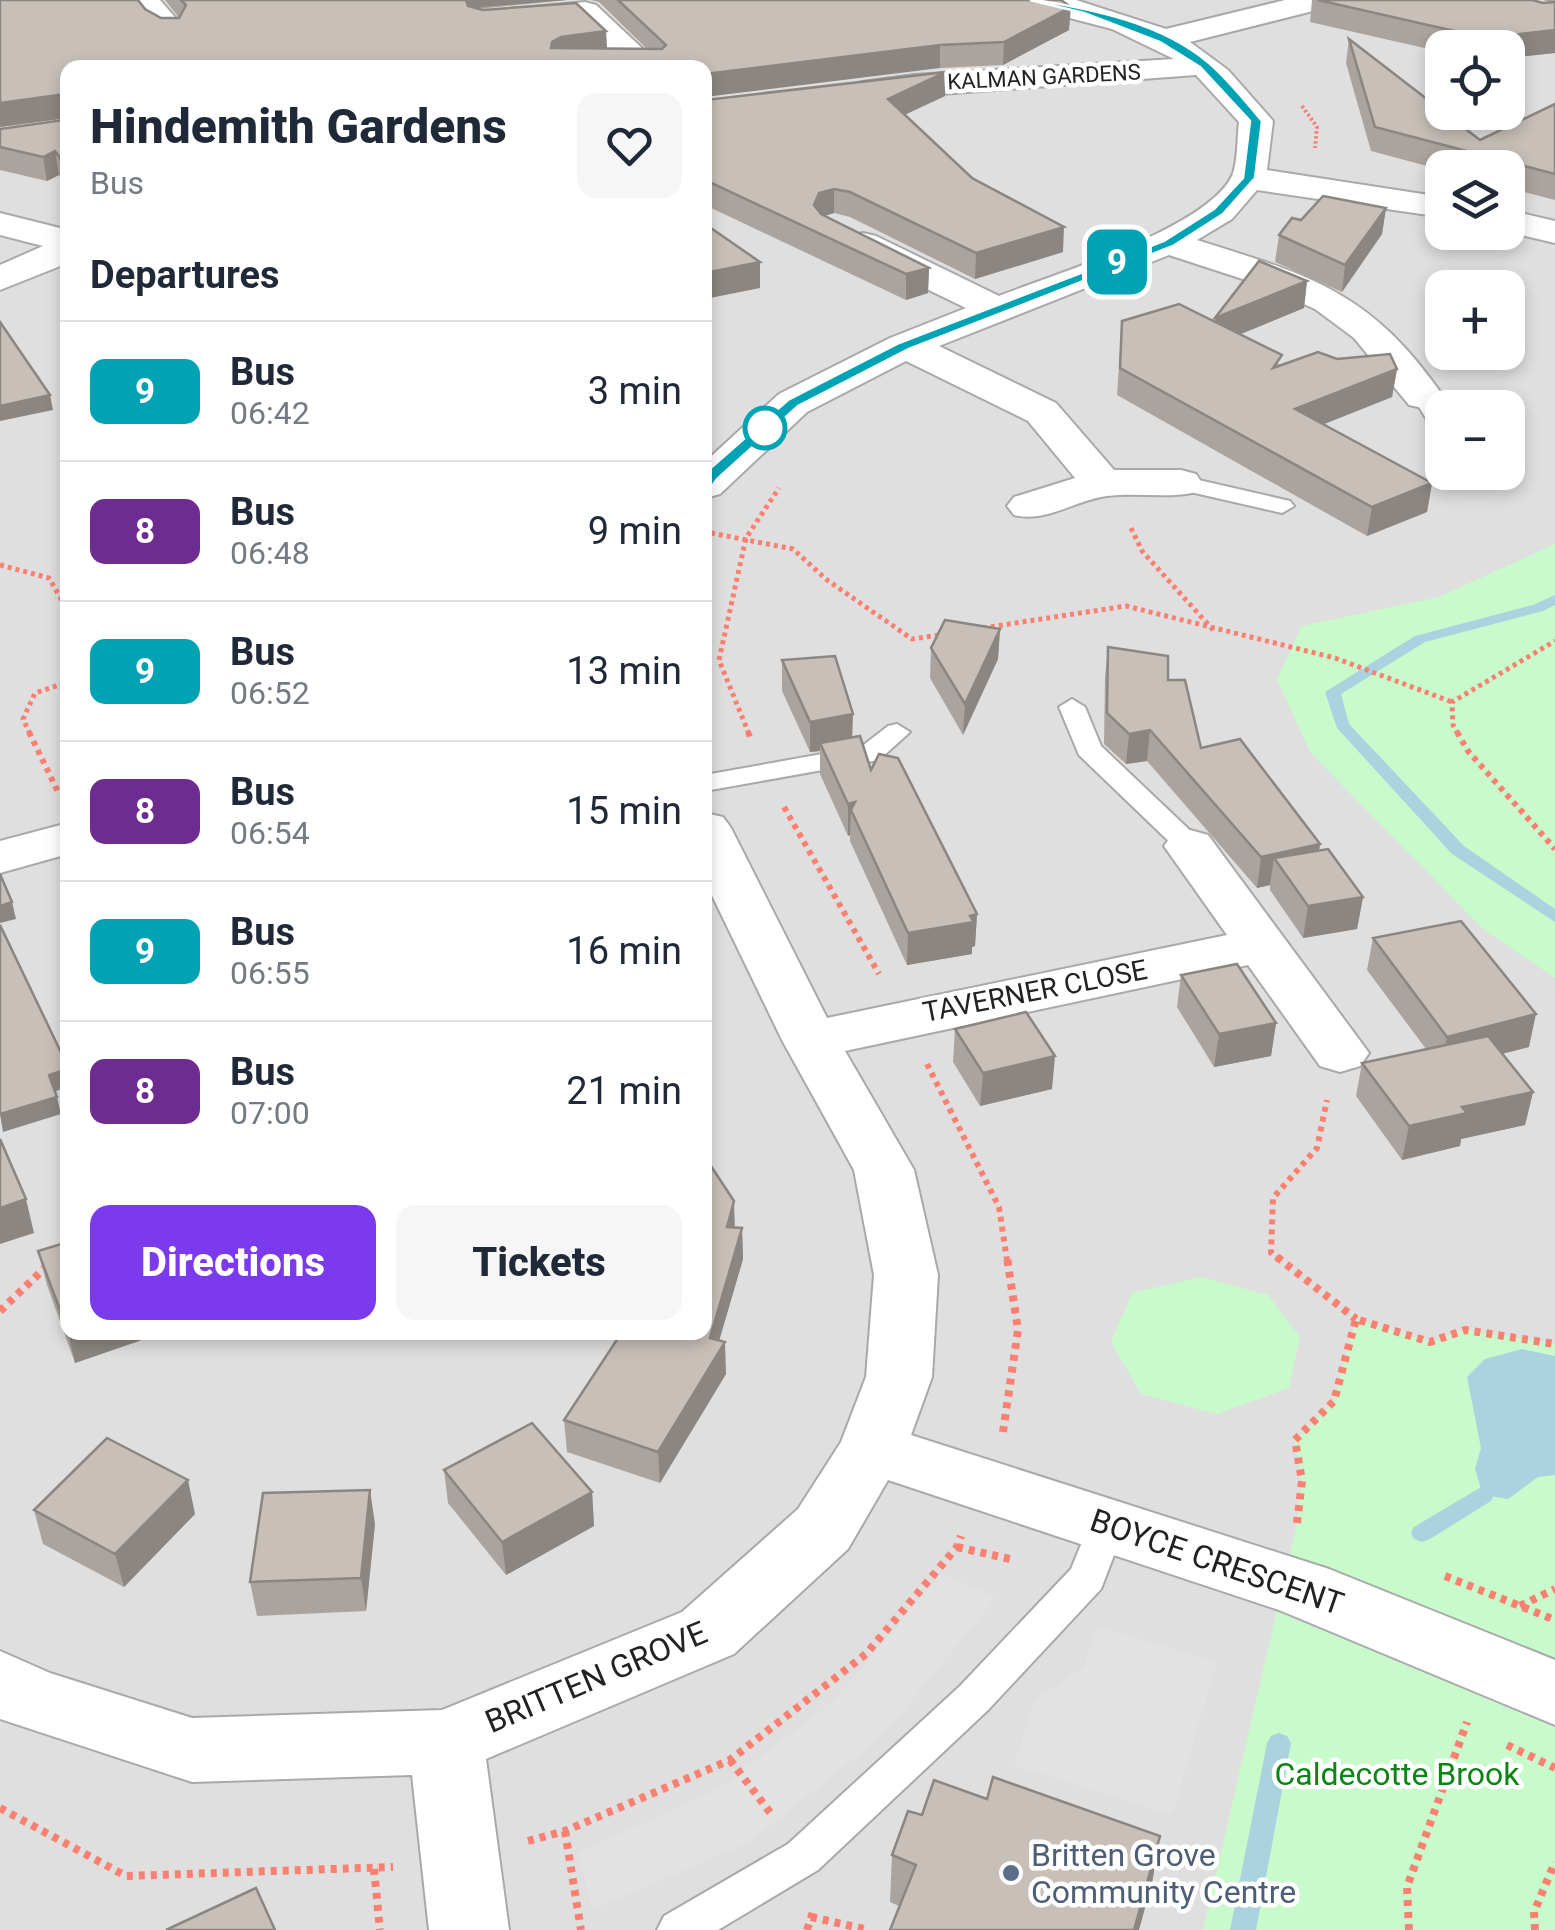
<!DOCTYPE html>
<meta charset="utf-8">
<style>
:root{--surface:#fff;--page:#f6f6f7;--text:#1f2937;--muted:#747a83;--line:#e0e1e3;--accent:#7c3aed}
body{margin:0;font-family:Roboto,sans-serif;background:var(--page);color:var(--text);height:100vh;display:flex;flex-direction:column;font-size:38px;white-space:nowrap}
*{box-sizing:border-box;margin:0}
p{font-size:32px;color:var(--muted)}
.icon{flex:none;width:55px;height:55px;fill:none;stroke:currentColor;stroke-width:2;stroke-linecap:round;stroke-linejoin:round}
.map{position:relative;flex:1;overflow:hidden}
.details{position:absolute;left:60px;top:60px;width:652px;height:1280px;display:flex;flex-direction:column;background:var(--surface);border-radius:20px;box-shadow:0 5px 15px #0003}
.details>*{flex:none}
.badge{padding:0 20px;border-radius:15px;font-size:35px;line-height:65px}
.fabs{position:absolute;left:1425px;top:30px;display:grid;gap:20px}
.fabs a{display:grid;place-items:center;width:100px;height:100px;border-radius:20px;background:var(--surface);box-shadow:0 5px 15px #0003;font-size:50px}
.map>.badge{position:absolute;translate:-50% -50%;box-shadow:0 0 0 5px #fff}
h2{padding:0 30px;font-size:38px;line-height:90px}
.round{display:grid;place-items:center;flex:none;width:105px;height:105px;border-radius:20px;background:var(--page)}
.headline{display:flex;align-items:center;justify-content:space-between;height:170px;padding:0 30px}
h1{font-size:48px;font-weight:800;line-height:75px}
.action{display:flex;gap:20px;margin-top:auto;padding:20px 30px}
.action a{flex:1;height:115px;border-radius:20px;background:var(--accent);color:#fff;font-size:40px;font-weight:800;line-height:115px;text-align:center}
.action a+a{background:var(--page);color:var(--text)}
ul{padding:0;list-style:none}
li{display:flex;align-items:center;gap:30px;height:140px;padding:0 30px;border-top:2px solid var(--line)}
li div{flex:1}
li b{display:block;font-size:38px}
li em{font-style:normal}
li .badge{min-width:110px;font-weight:700;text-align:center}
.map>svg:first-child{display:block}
.residential{fill:#e0dfdf;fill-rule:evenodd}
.park{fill:#c8facc}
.parking{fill:#e2e2e2}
.water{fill:#aad3df}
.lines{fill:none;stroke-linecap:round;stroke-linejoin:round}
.stream{fill:#aad3df;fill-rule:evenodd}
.service-casing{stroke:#a9a9a9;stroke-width:4}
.minor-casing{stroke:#a9a9a9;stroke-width:4}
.path-far3{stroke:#fa8072;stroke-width:4;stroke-dasharray:2.5 2.5;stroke-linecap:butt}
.path-far2{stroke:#fa8072;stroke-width:5;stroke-dasharray:4 4;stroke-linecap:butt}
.path-far1{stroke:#fa8072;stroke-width:6;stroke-dasharray:5 5;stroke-linecap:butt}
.path{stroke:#fa8072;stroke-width:8;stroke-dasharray:6 6;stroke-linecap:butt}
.service{fill:#fff;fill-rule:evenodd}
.minor{fill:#fff;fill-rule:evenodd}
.wall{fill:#aba49e}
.shaded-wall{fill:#8b8681}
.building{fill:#c7bfb8;stroke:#8b8681;stroke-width:2.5}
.line{fill:#00a3b4;stroke:#fff;stroke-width:2.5}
.stop-dot{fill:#fff;stroke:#00a3b4;stroke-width:5}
.service-dot{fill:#5c6f8a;stroke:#fff;stroke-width:4}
.labels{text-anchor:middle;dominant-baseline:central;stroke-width:9;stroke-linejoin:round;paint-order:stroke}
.far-street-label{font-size:22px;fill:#222;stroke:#fff}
.street-label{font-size:28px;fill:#222;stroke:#fff}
.near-street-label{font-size:32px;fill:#222;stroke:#fff}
.near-park-label{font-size:32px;fill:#0c8416;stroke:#fff}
.near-service-label{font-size:32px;fill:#4e5e75;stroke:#fff;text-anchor:start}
</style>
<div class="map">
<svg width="1555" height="1930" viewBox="0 0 1555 1930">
<rect width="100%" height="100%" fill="#f2efe9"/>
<path class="residential" d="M 0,0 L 1555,0 L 1555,1930 L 0,1930 ZM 1442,48 L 1508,48 L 1508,112 L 1442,112 ZM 68,68 L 705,68 L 705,1332 L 68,1332 ZM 1442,168 L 1508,168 L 1508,232 L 1442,232 ZM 1442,288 L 1508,288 L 1508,352 L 1442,352 ZM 1442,408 L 1508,408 L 1508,472 L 1442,472 Z"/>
<g class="park">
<polygon points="1555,544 1555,978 1482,928 1310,752 1277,679 1302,626 1439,597"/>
<polygon points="1201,1277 1268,1295 1300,1337 1289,1388 1217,1414 1141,1394 1111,1342 1132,1293"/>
<polygon points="1356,1319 1430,1342 1465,1330 1555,1344 1555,1930 1203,1930 1297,1523 1302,1481 1295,1440 1334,1401"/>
</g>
<g class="parking">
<polygon points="942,1573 996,1598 882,1736 749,1842 592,1910 579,1852 719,1789 834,1700"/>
<polygon points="1097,1626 1217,1662 1172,1815 1014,1765 1034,1701 1084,1667"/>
</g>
<polygon class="water" points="1522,1349 1555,1356 1555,1475 1538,1477 1508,1499 1483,1495 1475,1469 1481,1448 1467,1377 1485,1359"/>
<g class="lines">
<g class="stream">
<polygon points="1555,595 1555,605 1543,611 1425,642 1341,694 1349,724 1464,846 1555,909 1555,922 1452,854 1337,728 1325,692 1415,636 1533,605"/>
<polygon points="1483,1486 1491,1489 1494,1495 1491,1501 1430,1539 1422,1542 1414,1539 1411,1533 1414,1527"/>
<polygon points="1279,1733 1287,1736 1291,1743 1256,1930 1230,1930 1267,1743 1271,1736"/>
</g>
<defs>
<g id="service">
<polygon points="1423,389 1431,391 1442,409 1442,433 1434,431 1412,396"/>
<polygon points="1181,476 1290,501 1294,506 1282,513 1173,488 1169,483 1173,478"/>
<polygon points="1072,699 1085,707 1101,746 1200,840 1204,846 1200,852 1180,852 1079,755 1059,707"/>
<polygon points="897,724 910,732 879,760 705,791 705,775 861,747 888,726"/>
<polygon points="1107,1509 1120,1513 1126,1524 1101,1589 988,1710 818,1870 718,1930 657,1930 664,1916 788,1844 960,1686 1071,1569 1094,1513"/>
</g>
<g id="minor">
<path d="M 128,0 L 160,0 L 186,30 L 182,37 C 157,43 141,19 128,0 Z"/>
<path d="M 1020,0 L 1076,0 L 1166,29 L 1285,0 L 1337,0 L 1333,6 L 1190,42 L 1228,70 L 1273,121 L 1267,170 L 1442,197 L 1442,217 L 1257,190 L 1232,219 L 1197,240 C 1312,276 1371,292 1443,396 L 1437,405 L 1423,408 L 1409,405 L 1354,338 L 1315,309 L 1261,285 L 1169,255 L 939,346 L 1056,403 L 1114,470 L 1181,470 L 1196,474 L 1202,483 L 1196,492 C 1167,499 1137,492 1107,496 C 1075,500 1047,523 1014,515 L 1007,506 L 1014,497 L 1075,478 L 1028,421 L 906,361 L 807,412 L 720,494 L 705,498 L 705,462 L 779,394 L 890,338 L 966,308 L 850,252 L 845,244 L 850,236 L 863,233 L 876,236 L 999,296 C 1054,274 1206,229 1232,176 C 1238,162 1237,138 1239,122 L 1196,75 L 873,99 L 862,96 L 857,89 L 862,82 L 914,75 L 1174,59 L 1112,29 L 1024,6 Z"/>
<polygon points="585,2 596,5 663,68 628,68 578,21 512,27 501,24 497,18 501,12 512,9"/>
<polygon points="1508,210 1555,221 1555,243 1508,232"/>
<polygon points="0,213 68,230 68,263 0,290 0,265 43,246 0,235"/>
<polygon points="705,813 723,817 731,828 827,1018 1227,935 1164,846 1172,835 1190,830 1208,835 1369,1053 1360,1066 1340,1072 1320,1066 1248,965 845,1051 914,1170 938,1275 932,1377 911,1435 1329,1569 1555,1660 1555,1725 1279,1610 888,1480 848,1549 734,1654 486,1759 509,1930 429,1930 412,1775 192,1782 0,1719 0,1651 50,1673 192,1718 442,1710 682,1612 798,1509 841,1442 866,1377 874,1275 854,1170 782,1040 705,881"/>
<polygon points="68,823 68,854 0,873 0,841"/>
</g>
</defs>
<use href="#service" class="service-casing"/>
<use href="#minor" class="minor-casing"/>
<polyline class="path-far3" points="1302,106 1317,127 1315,148"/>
<g class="path-far2">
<polyline points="1131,528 1142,551 1214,631"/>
<polyline points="711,533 793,549 827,580 912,639 946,634"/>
<polyline points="0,565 49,578 68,611"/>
<polyline points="983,628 1126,606 1335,658 1452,702"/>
<polyline points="30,734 23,719 35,693 68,682"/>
<polyline points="749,734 719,660 746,538 779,488"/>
<polyline points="1458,734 1453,725 1452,702 1555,641"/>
</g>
<g class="path-far1">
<polyline points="29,732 58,792"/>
<polyline points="748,732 750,737"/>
<polyline points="1457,732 1468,751 1555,849"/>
<polyline points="784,807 879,974"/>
<polyline points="927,1064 999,1207 1007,1260"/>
<polyline points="1280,1260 1271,1253 1273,1198 1317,1148 1327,1100"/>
</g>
<g class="path">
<polyline points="1277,1257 1356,1319"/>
<polyline points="0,1311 49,1264"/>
<polyline points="1003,1432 1018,1330 1007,1257"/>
<polyline points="1297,1523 1302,1481 1295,1440 1334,1401 1356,1319 1430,1342 1465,1330 1555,1344"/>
<polyline points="957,1547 1014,1560"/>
<polyline points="1445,1576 1555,1620"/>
<polyline points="1520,1606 1555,1589"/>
<polyline points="1507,1745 1555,1768"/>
<polyline points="730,1760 772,1815"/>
<polyline points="0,1808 126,1876 393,1867"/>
<polyline points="565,1831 581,1930"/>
<polyline points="528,1841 565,1831 730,1760 866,1654 957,1547 961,1536"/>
<polyline points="374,1869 380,1930"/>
<polyline points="811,1917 869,1930"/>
<polyline points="807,1930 813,1912"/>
<polyline points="1409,1930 1407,1887 1467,1722"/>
<polyline points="1535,1930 1534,1912 1555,1862"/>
</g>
<use href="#service" class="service"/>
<use href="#minor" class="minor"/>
</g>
<g class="wall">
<polygon points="0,0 145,9 161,18 179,18 165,0 567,0 478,9 606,31 607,48 647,49 599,2 591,0 1061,0 1069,30 1003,65 940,68 68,68 68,187 59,175 47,181 0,170 0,129 64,120 65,118 0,127"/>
<polygon points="1312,0 1532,0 1543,3 1549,2 1543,0 1555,0 1555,53 1508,58 1508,48 1442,48 1442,52 1310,22"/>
<polygon points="1349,39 1480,140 1555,104 1555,200 1508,188 1508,168 1442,168 1442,170 1371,151 1346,63"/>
<polygon points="946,72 945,96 904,115 972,178 1063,252 975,279 850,217 834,213 824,216 929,268 928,293 906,300 705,205 705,100"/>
<polygon points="1386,208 1382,234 1342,292 1275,262 1279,235 1301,220"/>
<polygon points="1307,281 1304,308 1240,334 1280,365 1337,359 1397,369 1392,397 1323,424 1432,483 1427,512 1367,536 1117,395 1122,321 1215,322 1215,318"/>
<polygon points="1000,629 998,659 963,735 930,678 931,648"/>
<polygon points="1108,647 1168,680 1201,748 1320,844 1319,851 1363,897 1357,929 1303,938 1270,890 1270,885 1257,888 1147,761 1126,764 1104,744 1105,677"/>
<polygon points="782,660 853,738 871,770 977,914 975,946 972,947 972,954 907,965 850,841 850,835 848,836 820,774 820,751 810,752 782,691"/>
<polygon points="1373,938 1529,1047 1502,1054 1533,1092 1525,1125 1461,1139 1460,1146 1402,1160 1356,1096 1362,1063 1426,1049 1367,970"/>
<polygon points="1181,975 1276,1023 1271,1056 1214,1067 1177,1007"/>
<polygon points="955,1029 1052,1089 980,1106 953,1062"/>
<polygon points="735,1227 742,1228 743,1259 719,1340 726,1374 660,1483 567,1452 564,1420"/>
<polygon points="68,1242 68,1332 165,1332 75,1363 47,1285 38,1251"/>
<polygon points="444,1470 592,1492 594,1526 506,1575 448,1503"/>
<polygon points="34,1510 195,1514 124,1587 43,1544"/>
<polygon points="375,1524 366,1611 257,1616 250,1582"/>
<polygon points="987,1799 1160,1836 1152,1883 899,1906 890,1902 892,1855 922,1815"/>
</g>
<g class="shaded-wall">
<polygon points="465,0 567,0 483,7 472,10"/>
<polygon points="1071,7 1069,30 1003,65 1004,42"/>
<polygon points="1555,30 1555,53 1508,58 1508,48 1483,48 1485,38"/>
<polygon points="606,31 607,54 551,48 552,42 561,37"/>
<polygon points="940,45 940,68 705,97 705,74"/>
<polygon points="946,72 945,96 887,123 888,99"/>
<polygon points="66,94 68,118 0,127 0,103"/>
<polygon points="55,151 59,175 47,181 43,157"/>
<polygon points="834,189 834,213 819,218 814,205 819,193"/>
<polygon points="1386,208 1382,234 1342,292 1345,265"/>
<polygon points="1064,227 1063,252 975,279 976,253"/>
<polygon points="760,262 760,288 705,299 705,273"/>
<polygon points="929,268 928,293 906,300 906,274"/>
<polygon points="1307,281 1304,308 1212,346 1215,318"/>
<polygon points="1397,369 1392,397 1292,437 1295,409"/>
<polygon points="50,395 53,410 0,421 0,406"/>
<polygon points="1432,483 1427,512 1367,536 1372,507"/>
<polygon points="1000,629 998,659 963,735 965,704"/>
<polygon points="853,714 852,745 820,743 820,751 810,752 810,722"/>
<polygon points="1150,730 1147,761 1126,764 1129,734"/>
<polygon points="855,802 851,810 850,835 848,836 848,804"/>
<polygon points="1320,844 1315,876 1274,858 1270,885 1257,888 1261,857"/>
<polygon points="1363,897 1357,929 1303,938 1308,906"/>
<polygon points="12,902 16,919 0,923 0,906"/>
<polygon points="977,914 975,946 972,947 972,954 907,965 908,933"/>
<polygon points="1536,1014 1529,1047 1440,1069 1447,1037"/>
<polygon points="1276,1023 1271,1056 1214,1067 1219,1034"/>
<polygon points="1055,1056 1052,1089 980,1106 983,1073"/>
<polygon points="68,1069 68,1087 53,1092 49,1075"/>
<polygon points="1533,1092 1525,1125 1461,1139 1460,1146 1402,1160 1409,1126 1462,1107"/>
<polygon points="57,1097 61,1114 3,1132 0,1114"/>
<polygon points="26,1199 34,1233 0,1244 0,1208"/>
<polygon points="734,1201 735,1232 727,1227"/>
<polygon points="742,1228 743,1259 713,1362 725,1342 726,1374 660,1483 658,1452 710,1338"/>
<polygon points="68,1332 165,1332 75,1363"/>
<polygon points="188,1480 195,1514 124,1587 115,1554"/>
<polygon points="370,1490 375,1524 366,1611 361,1578"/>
<polygon points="592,1492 594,1526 506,1575 502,1542"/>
<polygon points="1160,1836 1152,1883 1139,1930 1134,1930"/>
</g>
<g class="building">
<polygon points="0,0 138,0 145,9 161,18 179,18 186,5 181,0 466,0 468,6 483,10 576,3 606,31 561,37 552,42 551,48 662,49 666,45 618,0 1061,0 1071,7 1004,42 940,45 705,74 705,68 68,68 68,168 55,151 43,157 0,147 0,129 64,120 66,94 0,103"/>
<polygon points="1318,0 1532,0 1543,3 1555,2 1555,30 1485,38"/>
<polygon points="1349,39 1480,140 1555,104 1555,174 1375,127"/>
<polygon points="946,72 888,99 972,178 1064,227 976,253 850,192 834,189 819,193 814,205 821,214 929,268 906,274 705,180 705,100"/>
<polygon points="1323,196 1386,208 1345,265 1279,235 1292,218 1301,220"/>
<polygon points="705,224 760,262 705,273"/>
<polygon points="1259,261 1307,281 1215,318"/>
<polygon points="1179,304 1282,355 1273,368 1318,352 1337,359 1390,354 1397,369 1295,409 1432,483 1372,507 1120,368 1122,321"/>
<polygon points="0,322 50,395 0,406"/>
<polygon points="945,620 1000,629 965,704 931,648"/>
<polygon points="1108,647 1168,656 1168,680 1185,680 1201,748 1240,739 1320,844 1261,857 1150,730 1129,734 1107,713"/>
<polygon points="835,656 853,714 810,722 782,660"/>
<polygon points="860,736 871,770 879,754 898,758 977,914 970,916 974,922 908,933 851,810 855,802 848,804 820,743"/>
<polygon points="1328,849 1363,897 1308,906 1274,858"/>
<polygon points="0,874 12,902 0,906"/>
<polygon points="1461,921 1536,1014 1447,1037 1373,938"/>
<polygon points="0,925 68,1067 68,1069 49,1075 57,1097 0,1114"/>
<polygon points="1237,964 1276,1023 1219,1034 1181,975"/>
<polygon points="1026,1012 1055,1056 983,1073 955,1029"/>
<polygon points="1488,1036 1533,1092 1462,1107 1467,1113 1409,1126 1362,1063"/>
<polygon points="0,1139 26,1199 0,1208"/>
<polygon points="705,1157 734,1201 727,1227 742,1228 710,1338 725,1342 658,1452 564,1420 622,1332 705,1332"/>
<polygon points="68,1242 68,1329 67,1329 38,1251"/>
<polygon points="532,1423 592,1492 502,1542 444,1470"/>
<polygon points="107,1438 188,1480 115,1554 34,1510"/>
<polygon points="370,1490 361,1578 250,1582 263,1493"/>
<polygon points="993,1777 1160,1836 1134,1930 890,1930 916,1865 892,1855 908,1811 922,1815 934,1780 987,1799"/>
<polygon points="256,1888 275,1930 166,1930"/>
</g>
<path class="line" d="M 1030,0 L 1035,0 C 1093,9 1162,23 1209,63 C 1228,79 1246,102 1262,121 L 1255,178 L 1223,214 L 1173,246 L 909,349 L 798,406 L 717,479 L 710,489 L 700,489 L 697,485 L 705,473 L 788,400 L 899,343 L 1164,241 L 1214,209 L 1243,178 L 1250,121 L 1200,67 L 1160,42 L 1084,13 Z"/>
<circle class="stop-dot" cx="765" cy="428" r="20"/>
<circle class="service-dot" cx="1011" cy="1873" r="10"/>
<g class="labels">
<g class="far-street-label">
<text transform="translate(1044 77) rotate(-3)">KALMAN GARDENS</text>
</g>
<g class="street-label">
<text transform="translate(1035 991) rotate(-11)">TAVERNER CLOSE</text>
</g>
<g class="near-street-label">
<text transform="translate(1217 1562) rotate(19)">BOYCE CRESCENT</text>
<text transform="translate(596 1677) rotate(-23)">BRITTEN GROVE</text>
</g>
<g class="near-park-label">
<text x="1397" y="1774">Caldecotte Brook</text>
</g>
<g class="near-service-label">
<text x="1031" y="1855">Britten Grove<tspan x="1031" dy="37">Community Centre</tspan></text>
</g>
</g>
</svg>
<div class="fabs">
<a><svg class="icon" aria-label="locate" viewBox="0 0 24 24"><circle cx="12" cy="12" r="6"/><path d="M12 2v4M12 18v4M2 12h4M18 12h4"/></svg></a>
<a><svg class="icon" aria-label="layers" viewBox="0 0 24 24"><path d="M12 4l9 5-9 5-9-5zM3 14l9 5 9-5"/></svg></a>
<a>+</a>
<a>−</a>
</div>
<b class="badge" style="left:1117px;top:262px;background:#00a3b4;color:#fff">9</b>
<section class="details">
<div class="headline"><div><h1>Hindemith Gardens</h1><p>Bus</p></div><a class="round"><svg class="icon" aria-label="heart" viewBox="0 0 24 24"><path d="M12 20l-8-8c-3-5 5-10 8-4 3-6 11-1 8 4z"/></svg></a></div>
<h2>Departures</h2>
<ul>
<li><span class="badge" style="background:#00a3b4;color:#fff">9</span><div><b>Bus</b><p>06:42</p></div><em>3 min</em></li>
<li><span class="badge" style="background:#6e2c91;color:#fff">8</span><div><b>Bus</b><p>06:48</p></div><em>9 min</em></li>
<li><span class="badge" style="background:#00a3b4;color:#fff">9</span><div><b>Bus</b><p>06:52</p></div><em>13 min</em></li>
<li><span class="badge" style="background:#6e2c91;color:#fff">8</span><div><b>Bus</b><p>06:54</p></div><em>15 min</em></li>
<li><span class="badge" style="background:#00a3b4;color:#fff">9</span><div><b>Bus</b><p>06:55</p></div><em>16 min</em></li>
<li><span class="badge" style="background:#6e2c91;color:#fff">8</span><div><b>Bus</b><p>07:00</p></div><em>21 min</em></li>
</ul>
<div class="action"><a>Directions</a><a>Tickets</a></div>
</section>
</div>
